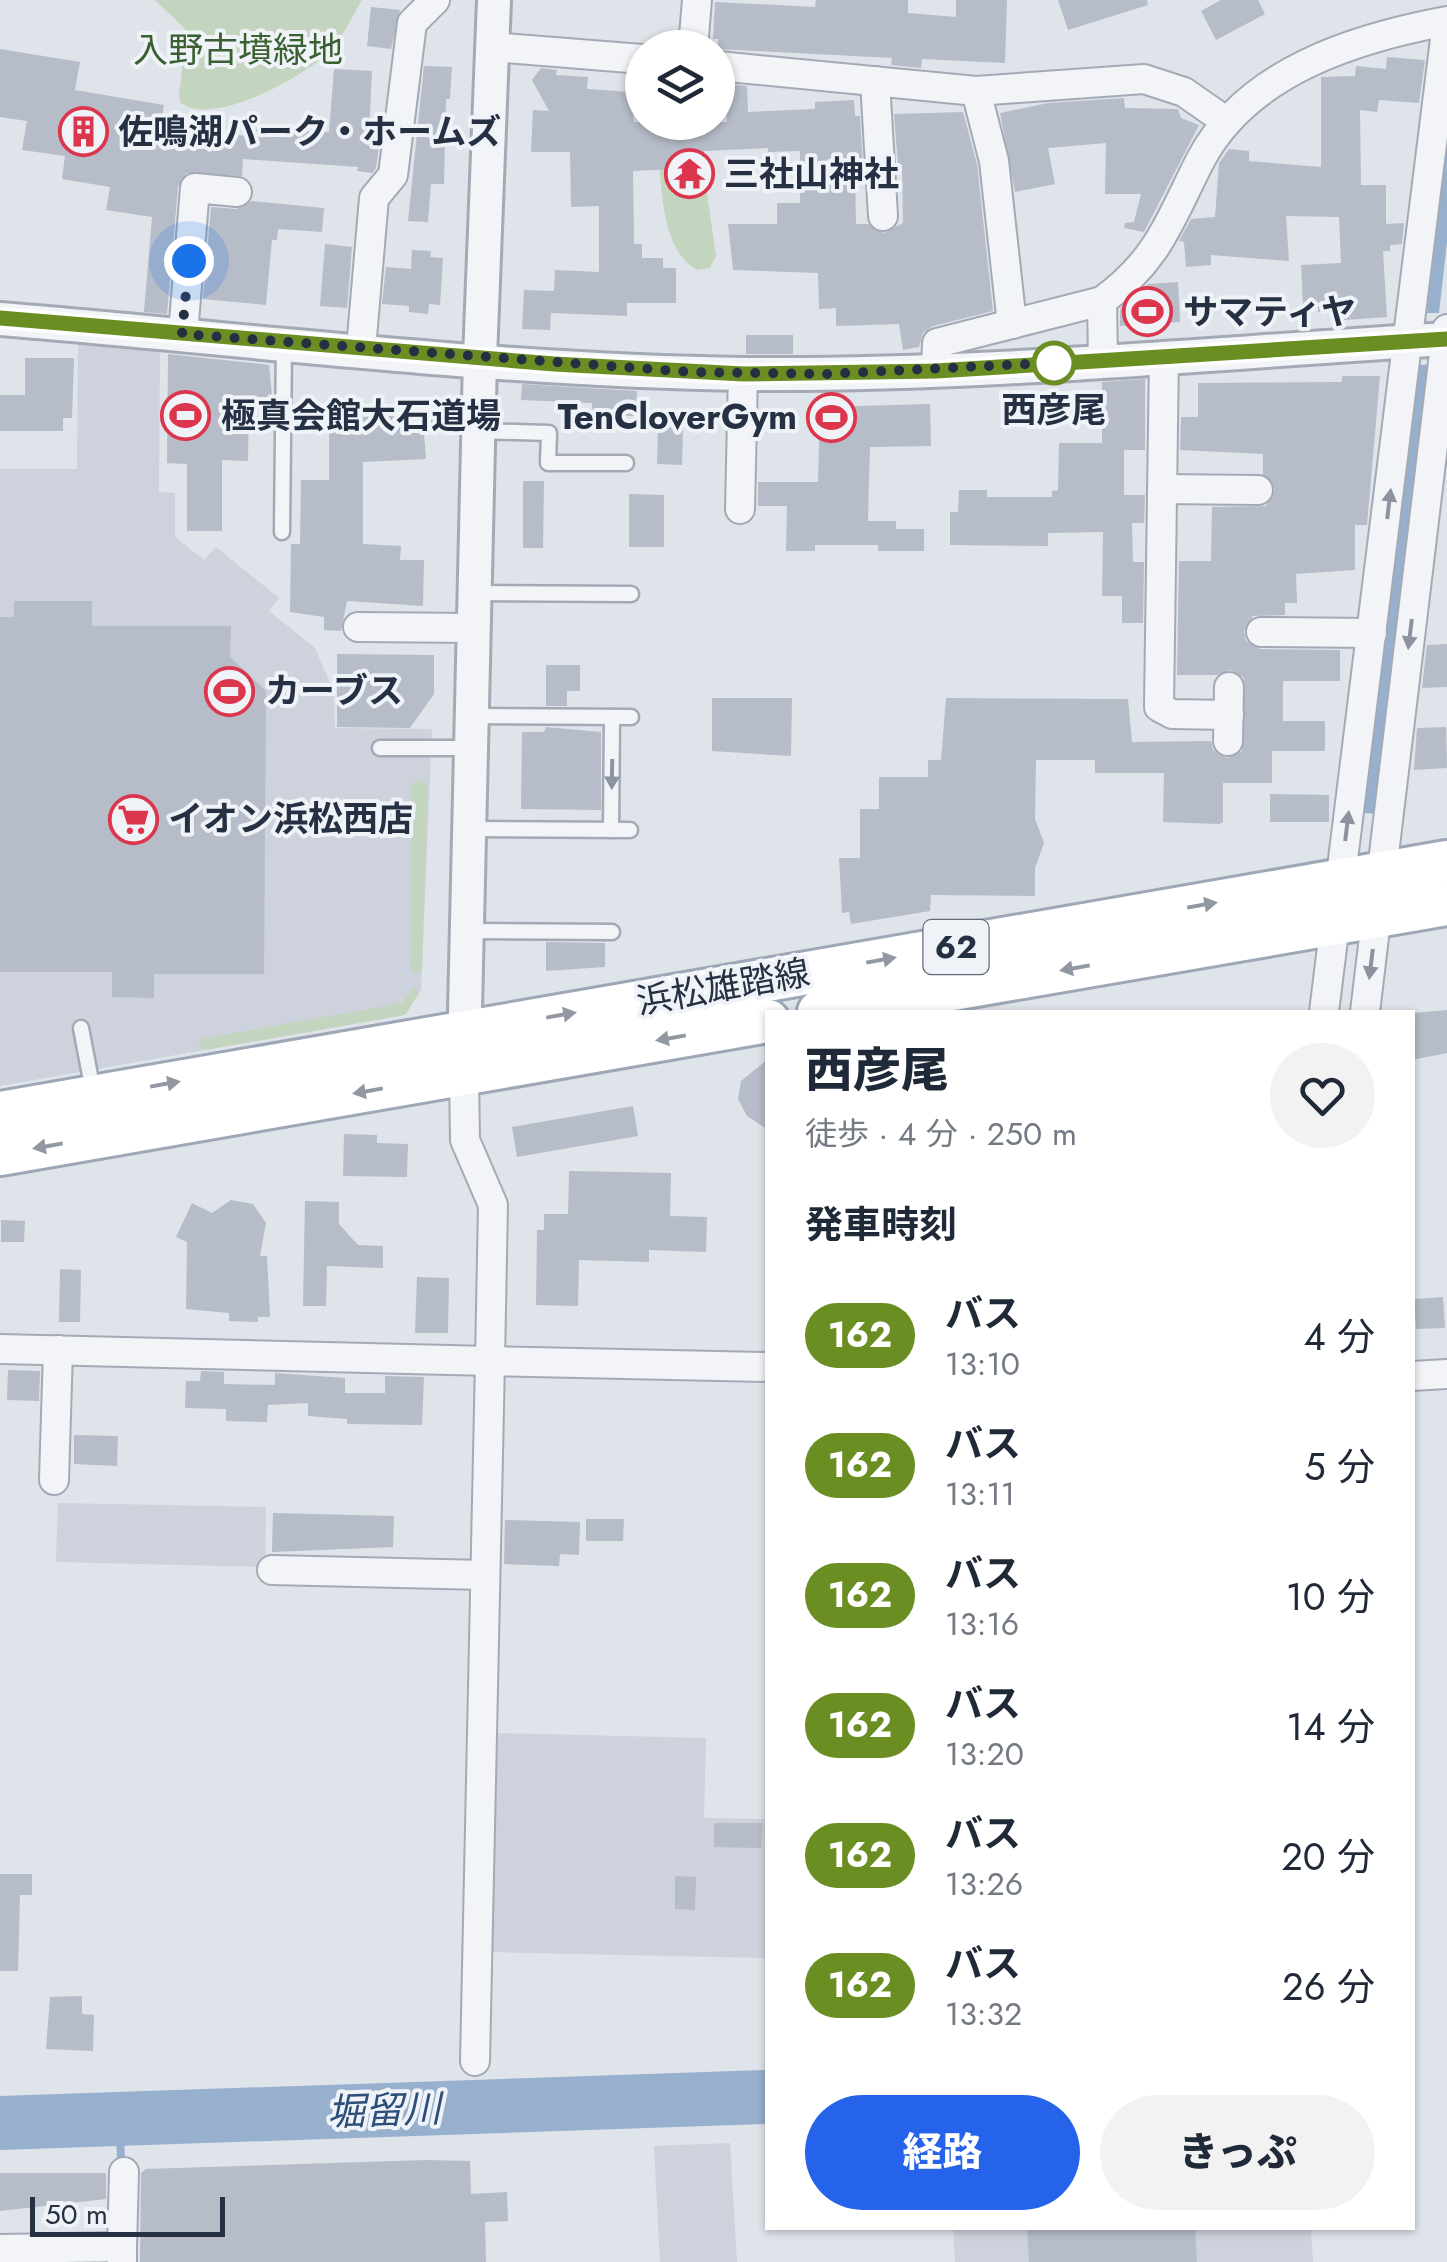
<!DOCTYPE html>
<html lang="ja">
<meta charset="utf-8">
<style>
:root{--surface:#fff;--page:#f2f2f3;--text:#1f2937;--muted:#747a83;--accent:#2563eb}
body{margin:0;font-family:Jost,"Noto Sans JP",sans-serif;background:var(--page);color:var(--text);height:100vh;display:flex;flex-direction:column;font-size:38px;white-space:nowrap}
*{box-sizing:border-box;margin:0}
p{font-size:32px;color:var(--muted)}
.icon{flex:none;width:55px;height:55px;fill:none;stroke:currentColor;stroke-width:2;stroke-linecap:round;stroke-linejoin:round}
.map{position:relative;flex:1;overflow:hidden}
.details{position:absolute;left:765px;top:1010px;width:650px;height:1220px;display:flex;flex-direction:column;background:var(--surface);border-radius:0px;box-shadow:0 2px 8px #0004}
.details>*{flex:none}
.badge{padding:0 20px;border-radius:32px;font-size:35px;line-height:65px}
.tools{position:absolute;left:625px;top:30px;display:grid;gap:20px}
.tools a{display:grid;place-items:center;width:110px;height:110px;border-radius:50%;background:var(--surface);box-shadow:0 2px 8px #0004;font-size:50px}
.scale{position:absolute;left:30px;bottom:25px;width:195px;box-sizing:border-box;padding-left:10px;border:5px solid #263043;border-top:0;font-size:28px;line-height:35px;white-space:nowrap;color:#263043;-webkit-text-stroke:8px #eff2f7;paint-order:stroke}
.you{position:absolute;width:50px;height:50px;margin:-25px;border:8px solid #fff;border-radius:50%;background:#1a73e8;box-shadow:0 0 0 15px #1a73e833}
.map>.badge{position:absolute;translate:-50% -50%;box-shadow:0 0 0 5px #fff}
h2{padding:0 40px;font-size:38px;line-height:90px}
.round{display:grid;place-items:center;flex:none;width:105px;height:105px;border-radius:52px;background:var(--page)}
.summary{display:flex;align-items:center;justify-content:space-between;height:170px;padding:0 40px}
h1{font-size:48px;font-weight:800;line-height:75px}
.button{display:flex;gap:20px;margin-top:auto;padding:20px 40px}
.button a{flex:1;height:115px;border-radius:60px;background:var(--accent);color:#fff;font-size:40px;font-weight:800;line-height:115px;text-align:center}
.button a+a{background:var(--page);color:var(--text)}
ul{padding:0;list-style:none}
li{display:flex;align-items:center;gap:30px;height:130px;padding:0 40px}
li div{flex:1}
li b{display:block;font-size:38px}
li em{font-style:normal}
li .badge{min-width:110px;font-weight:700;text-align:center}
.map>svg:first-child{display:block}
.built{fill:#cdd2dc}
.green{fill:#c4d5bf}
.water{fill:#96b0ce}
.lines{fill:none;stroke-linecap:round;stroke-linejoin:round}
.stream{stroke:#96b0ce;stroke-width:8}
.building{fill:#b6bcc8}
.service-casing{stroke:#a4aab5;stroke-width:19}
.minor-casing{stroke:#a4aab5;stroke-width:32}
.tertiary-casing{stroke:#a4aab5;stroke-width:38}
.primary-casing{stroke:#9da7b7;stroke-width:48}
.service{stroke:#f2f4f8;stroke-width:14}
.minor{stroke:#f2f4f8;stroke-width:28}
.tertiary{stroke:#f2f4f8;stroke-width:32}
.primary{stroke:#fff;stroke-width:42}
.oneway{fill:#8c929e}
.oneway2{fill:#9298a1}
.line-casing{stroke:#fff;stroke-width:22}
.line{stroke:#6b8e23;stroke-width:15}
.walk{stroke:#263043;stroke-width:10;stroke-dasharray:0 18}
.stop-dot{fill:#fff;stroke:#6b8e23;stroke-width:5}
.labels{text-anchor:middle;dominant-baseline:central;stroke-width:8;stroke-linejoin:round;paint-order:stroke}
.shield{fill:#eff2f7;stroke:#626a79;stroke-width:2.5}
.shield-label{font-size:32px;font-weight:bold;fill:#263043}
.park-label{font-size:35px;fill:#3a6032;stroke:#eff2f7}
.poi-label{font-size:35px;font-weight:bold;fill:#263043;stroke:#eff2f7;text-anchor:start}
.stop-label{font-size:35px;font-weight:bold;fill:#263043;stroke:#eff2f7}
.street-label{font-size:35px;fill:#263043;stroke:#eff2f7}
.water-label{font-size:38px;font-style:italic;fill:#2c4e7b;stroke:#eff2f7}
</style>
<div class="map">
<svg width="1447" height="2262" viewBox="0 0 1447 2262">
<rect width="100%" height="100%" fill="#dfe3ea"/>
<g class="built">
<polygon points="78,340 160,347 159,492 175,493 175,537 204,560 216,547 279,598 269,611 315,648 334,692 335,728 432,729 421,990 406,1014 399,1016 0,1086 0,469 77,469"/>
<polygon points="58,1503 266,1507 265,1567 56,1562"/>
<polygon points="495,1733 706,1738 704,1818 767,1819 767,1958 490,1952"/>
<polygon points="730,2143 737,2262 660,2262 654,2146"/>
<polygon points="953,2228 1311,2228 1313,2262 955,2262"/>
</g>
<g class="green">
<path d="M 155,0 L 362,0 C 352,17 342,39 328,53 C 303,77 210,129 180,102 L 179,95 L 187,31 Z"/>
<path d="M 701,152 L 716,256 L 710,268 L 697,270 C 664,252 663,199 659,167 Z"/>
<polygon points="420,779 428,785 422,969 415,975 411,969 412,785"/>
<polygon points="414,986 419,993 406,1014 399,1016 205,1050 198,1045 201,1039 402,1003"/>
</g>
<g class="water">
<polygon points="1447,144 1447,242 1439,313 1427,313"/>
<polygon points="1434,364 1378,814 1363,813 1418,365"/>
<polygon points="767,2070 767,2124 0,2150 0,2096"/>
</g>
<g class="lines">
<polyline class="stream" points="120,2138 121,2158"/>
</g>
<g class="building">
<polygon points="816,0 908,0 908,13 956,17 956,0 1007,0 1005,63 922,59 921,68 891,65 892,58 718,49 718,39 713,39 715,2 815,7"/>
<polygon points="1058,0 1147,0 1148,5 1068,30"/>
<polygon points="1221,0 1258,0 1265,14 1216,40 1201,11"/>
<polygon points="371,7 400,10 391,49 367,46"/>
<polygon points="0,49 80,62 75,90 164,105 161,123 189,125 189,131 248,136 249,129 329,132 334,69 372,71 369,132 381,133 376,168 372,173 357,171 358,167 243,159 242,176 187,173 178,187 167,314 144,312 152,217 106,210 110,187 62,179 65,156 22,150 27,121 0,117"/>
<polygon points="1387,57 1425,60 1419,103 1379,100 1377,112 1360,110 1361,185 1386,185 1386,224 1404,223 1402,244 1390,245 1390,251 1383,251 1387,317 1331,321 1330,311 1318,312 1318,304 1303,305 1301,265 1341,263 1339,217 1286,216 1289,261 1211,255 1211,265 1186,267 1184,242 1179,241 1191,219 1215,217 1219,163 1229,149 1249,151 1249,161 1321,167 1321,77 1355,76 1356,66 1386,69"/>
<polygon points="424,66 452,67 450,99 446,99 444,184 431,184 428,222 408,221"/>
<polygon points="541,68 557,70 556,75 588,77 587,89 631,92 634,122 727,122 725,84 747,86 748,112 815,109 815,102 854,100 855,116 860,116 863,167 855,168 856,224 868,224 883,233 903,223 902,165 898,165 894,114 963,112 977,164 993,311 933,326 923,333 919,347 903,350 899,324 836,326 836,308 819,309 818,273 733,270 728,224 777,224 777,203 800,203 800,151 768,152 768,148 704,151 704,156 699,157 702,182 678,185 676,169 633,171 634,244 642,244 642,258 663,258 663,268 676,268 676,303 627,303 627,316 551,313 550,330 522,329 524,290 554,291 555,270 599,272 599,206 571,207 570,152 531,152 533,110 549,111 532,80"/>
<polygon points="1124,98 1125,108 1178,109 1181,118 1199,125 1144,232 1124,228 1125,223 1134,222 1141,194 1105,194 1106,143 1048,148 1055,184 1015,192 1000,113 1048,103"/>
<polygon points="252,201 324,208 322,232 278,229 277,240 272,240 266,305 203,299 211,207 236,209"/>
<polygon points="325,244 352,247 347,308 320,306"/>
<polygon points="412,250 431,251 430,257 443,258 440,305 429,304 428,314 409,312 409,306 382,304 386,267 411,269"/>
<polygon points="1178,282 1180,322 1120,326 1120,309 1148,284"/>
<rect x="746" y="335" width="47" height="19"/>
<polygon points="168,354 269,365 273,406 249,406 248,461 222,460 222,531 187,531 187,464 167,463"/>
<polygon points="25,358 74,358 72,418 63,418 63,431 0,431 0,395 25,395"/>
<polygon points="1342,376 1380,376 1367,525 1355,525 1355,570 1296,574 1297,603 1285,603 1285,615 1253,616 1244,631 1246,641 1260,649 1340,650 1340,681 1283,681 1283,721 1325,721 1325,751 1272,751 1272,783 1223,783 1223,822 1219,824 1163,822 1164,773 1095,773 1095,760 1036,760 1035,819 1044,843 1035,868 1035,896 931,895 930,911 851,924 849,912 842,913 839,858 860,858 860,809 879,809 879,777 928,777 928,760 941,760 946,698 1128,699 1132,742 1211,741 1213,750 1227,758 1242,751 1244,678 1230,670 1217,675 1177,675 1179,561 1211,561 1212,507 1266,506 1275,489 1263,474 1263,454 1180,450 1181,417 1198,417 1198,383 1342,382"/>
<polygon points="1145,379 1145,450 1124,450 1124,495 1145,495 1144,523 1132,523 1133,562 1144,562 1143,623 1122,623 1122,596 1102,596 1103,532 1048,533 1048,546 950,545 950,512 958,512 959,490 987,490 987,497 1052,497 1052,491 1058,490 1059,443 1102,443 1102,382"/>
<polygon points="522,384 637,391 636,416 592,415 592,403 521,400"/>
<polygon points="930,404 931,446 870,447 869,481 868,521 896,521 896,529 924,529 924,551 878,551 878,545 815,545 815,551 786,551 787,506 758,506 758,482 818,482 820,407"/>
<polygon points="441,409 443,432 424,433 426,459 363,462 363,544 401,546 400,560 424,560 423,606 347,601 341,631 324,630 324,617 290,612 291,544 300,544 301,480 329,480 329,421"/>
<polygon points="658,427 683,428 682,465 657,464"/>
<polygon points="523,481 544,481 543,548 523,548"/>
<polygon points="629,494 664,495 664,547 629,547"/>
<polygon points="14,601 92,601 92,626 231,626 230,657 266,691 264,974 154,974 154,998 112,997 112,972 0,972 0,617 14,617"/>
<polygon points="1447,644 1447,687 1422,688 1427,645"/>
<polygon points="337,654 434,655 434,694 410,728 337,727"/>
<polygon points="546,665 580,665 580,691 567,691 567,706 546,706"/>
<polygon points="712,698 792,698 791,756 712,751"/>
<polygon points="546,727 601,732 601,810 521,809 522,732 544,732"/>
<polygon points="1446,727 1447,768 1414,770 1417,728"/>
<polygon points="1270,794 1329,795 1329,822 1270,822"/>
<polygon points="546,942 605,943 605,967 546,971"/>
<polygon points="1447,1010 1447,1053 1412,1060 1412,1013"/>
<polygon points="768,1059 768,1130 747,1116 738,1099 741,1081"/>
<polygon points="633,1106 638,1136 517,1157 512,1127"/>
<polygon points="344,1134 377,1135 377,1143 408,1144 407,1177 343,1176"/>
<polygon points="569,1171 671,1173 670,1216 707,1217 706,1252 649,1250 649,1262 579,1260 578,1306 536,1305 537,1230 544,1230 544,1214 568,1214"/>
<polygon points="231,1200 253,1204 266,1223 260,1256 267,1256 270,1317 258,1317 258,1322 229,1321 229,1313 186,1309 187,1242 176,1237 192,1203 212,1213"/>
<polygon points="305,1201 339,1202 339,1224 358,1245 383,1246 383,1268 327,1266 326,1306 303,1306"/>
<polygon points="1,1220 25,1221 24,1242 1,1242"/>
<polygon points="60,1269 81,1270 80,1322 59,1322"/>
<polygon points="417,1277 449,1278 448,1333 415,1333"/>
<polygon points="1443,1297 1445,1328 1416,1329 1414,1299"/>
<polygon points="8,1370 40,1371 39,1401 7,1400"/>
<polygon points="201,1371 224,1372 224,1384 275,1385 275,1373 345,1378 345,1393 385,1393 385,1376 424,1377 422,1425 347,1424 347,1419 308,1416 308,1403 268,1405 267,1422 226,1421 226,1409 185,1408 186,1381 200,1381"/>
<polygon points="74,1435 118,1436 117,1466 74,1464"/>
<polygon points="273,1513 394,1516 393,1547 272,1552"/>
<polygon points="586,1519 624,1519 623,1541 586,1541"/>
<polygon points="505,1520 580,1522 579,1555 560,1554 559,1566 504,1564"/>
<polygon points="714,1823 762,1823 761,1848 714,1847"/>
<polygon points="0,1874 32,1874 32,1895 20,1895 18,1971 0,1971"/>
<polygon points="675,1876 696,1877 695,1910 675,1909"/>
<polygon points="82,1996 82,2014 94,2015 93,2051 46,2049 50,1997"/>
<polygon points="427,2160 470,2161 471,2194 507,2192 508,2221 485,2222 486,2262 140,2262 141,2173 146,2169"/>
<polygon points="0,2173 106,2173 106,2199 0,2211"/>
<polygon points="1027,2228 1195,2228 1197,2262 1029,2262"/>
</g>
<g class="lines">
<defs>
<g id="service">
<polyline points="479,431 549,433 548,463 626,463"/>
<polyline points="282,532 284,343"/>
<polyline points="476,593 631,594"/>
<polyline points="473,716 631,717"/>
<polyline points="380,748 471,748"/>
<polyline points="470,829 630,830"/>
<polyline points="611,830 612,717"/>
<polyline points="468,931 612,932"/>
<polyline points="81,1028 93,1091"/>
</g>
<g id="minor">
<polyline points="492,47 642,59"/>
<polyline points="693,48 697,0"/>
<polyline points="718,66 976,91 1144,79 1184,92 1227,122"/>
<polyline points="875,81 883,216"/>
<polyline points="976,91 994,161 1012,324"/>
<polyline points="1102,301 1103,360"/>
<polyline points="183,334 195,188 237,192"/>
<polyline points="361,349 374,198 393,175 412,23 435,0"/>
<polyline points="1164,356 1159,707 1172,714 1229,715"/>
<path d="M 936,371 L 937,343 L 1102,301 C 1160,259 1170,219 1201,159 C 1248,71 1356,38 1447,21"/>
<polyline points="1162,489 1258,490"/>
<polyline points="740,509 743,374"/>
<polyline points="358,627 474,628"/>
<polyline points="1261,632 1372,633"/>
<polyline points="1228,741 1229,687"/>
<polyline points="1324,1012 1447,23"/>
<polyline points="1365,1012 1447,329"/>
<polyline points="0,1349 490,1361 493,1205 465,1140 464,1074"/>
<polyline points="1412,1376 1447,1374"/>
<polyline points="54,1480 58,1350"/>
<polyline points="272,1570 485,1575"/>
<polyline points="475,2061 490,1361 768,1367"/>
<polyline points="122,2247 124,2172"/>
<polyline points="0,2249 122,2247 122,2262"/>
</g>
<g id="tertiary">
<path d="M 0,319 C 245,339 500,371 746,374 C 979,376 1214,353 1447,339"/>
<polyline points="464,1054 480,358 494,0"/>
</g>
<g id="primary">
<polyline points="819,1012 1447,904"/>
<polyline points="0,1113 1447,862"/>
<polyline points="0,1154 768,1021"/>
</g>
</defs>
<use href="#service" class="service-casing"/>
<use href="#minor" class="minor-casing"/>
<use href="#tertiary" class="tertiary-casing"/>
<use href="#primary" class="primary-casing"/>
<use href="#service" class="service"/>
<use href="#minor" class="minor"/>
<use href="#tertiary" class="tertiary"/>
<use href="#primary" class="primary"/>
</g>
<defs><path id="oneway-solid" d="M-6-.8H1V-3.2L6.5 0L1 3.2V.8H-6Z" transform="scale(2.5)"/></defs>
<g class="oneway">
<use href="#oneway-solid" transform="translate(1389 504) rotate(-83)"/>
<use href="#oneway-solid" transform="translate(1410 634) rotate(97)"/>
<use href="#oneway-solid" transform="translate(612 774) rotate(91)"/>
<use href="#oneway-solid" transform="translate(1347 826) rotate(-83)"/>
<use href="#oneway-solid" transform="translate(1371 964) rotate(97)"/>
</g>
<g class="oneway2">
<use href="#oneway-solid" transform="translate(1202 905) rotate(-10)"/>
<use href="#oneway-solid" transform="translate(881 960) rotate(-10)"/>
<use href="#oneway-solid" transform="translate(1075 968) rotate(170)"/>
<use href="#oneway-solid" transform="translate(561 1015) rotate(-10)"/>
<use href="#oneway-solid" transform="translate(671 1038) rotate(170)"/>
<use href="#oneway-solid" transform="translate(165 1084) rotate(-10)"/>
<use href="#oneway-solid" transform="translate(368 1091) rotate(170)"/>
<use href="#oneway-solid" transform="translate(48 1146) rotate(170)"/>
</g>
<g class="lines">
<defs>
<polyline id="line" points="0,318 554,364 744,374 936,371 1447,339"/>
</defs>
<use href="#line" class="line-casing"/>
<use href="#line" class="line"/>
<polyline class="walk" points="189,261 182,334 690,372 826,374 1069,362 1054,363"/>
</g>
<defs>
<symbol id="building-ring" viewBox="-11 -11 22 22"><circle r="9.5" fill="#eff2f7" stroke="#dc364d" stroke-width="1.5"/><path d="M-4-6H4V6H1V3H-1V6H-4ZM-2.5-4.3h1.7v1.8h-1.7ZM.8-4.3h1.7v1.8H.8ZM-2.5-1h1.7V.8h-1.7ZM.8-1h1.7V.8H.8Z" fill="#dc364d"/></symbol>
<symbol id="temple-ring" viewBox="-11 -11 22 22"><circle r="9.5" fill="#eff2f7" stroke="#dc364d" stroke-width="1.5"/><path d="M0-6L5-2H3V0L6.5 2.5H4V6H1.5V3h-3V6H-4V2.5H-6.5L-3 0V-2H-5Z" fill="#dc364d"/></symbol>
<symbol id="stadium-ring" viewBox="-11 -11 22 22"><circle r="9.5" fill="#eff2f7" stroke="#dc364d" stroke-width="1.5"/><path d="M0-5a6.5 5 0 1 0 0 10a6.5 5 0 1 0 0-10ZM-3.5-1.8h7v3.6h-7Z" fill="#dc364d"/></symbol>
<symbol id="supermarket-ring" viewBox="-11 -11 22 22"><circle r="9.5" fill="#eff2f7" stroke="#dc364d" stroke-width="1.5"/><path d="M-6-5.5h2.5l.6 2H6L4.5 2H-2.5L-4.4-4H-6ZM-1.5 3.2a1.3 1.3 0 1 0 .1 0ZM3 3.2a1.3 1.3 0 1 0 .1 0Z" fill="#dc364d"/></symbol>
</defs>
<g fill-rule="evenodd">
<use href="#building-ring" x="56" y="104" width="55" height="55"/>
<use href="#temple-ring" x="662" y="146" width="55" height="55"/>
<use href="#stadium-ring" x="1120" y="284" width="55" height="55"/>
<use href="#stadium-ring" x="158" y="388" width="55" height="55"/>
<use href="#stadium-ring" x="804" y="390" width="55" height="55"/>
<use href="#stadium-ring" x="202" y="664" width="55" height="55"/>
<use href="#supermarket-ring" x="106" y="792" width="55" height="55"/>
</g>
<circle class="stop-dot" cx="1054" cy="363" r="20"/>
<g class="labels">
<rect class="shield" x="923.5" y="920" width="65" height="54" rx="8"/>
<g class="shield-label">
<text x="956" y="947">62</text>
</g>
<g class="park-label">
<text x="238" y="50">入野古墳緑地</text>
</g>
<g class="poi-label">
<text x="118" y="132">佐鳴湖パーク・ホームズ</text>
<text x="724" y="174">三社山神社</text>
<text x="1183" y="312">サマティヤ</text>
<text x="221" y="416">極真会館大石道場</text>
<text x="797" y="417" text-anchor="end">TenCloverGym</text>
<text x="265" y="691">カーブス</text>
<text x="168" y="819">イオン浜松西店</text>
</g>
<g class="stop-label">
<text x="1054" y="410">西彦尾</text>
</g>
<g class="street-label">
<text transform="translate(723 987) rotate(-10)">浜松雄踏線</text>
</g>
<g class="water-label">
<text transform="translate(384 2110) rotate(-2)">堀留川</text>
</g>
</g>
</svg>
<div class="tools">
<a><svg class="icon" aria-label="layers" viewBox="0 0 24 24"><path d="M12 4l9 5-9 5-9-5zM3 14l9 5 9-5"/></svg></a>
</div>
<div class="scale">50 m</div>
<div class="you" style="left:189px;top:261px"></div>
<section class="details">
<div class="summary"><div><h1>西彦尾</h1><p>徒歩 · 4 分 · 250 m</p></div><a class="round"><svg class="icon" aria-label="heart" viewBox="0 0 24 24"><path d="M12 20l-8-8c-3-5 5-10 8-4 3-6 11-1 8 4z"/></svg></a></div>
<h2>発車時刻</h2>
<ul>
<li><span class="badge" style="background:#6b8e23;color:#fff">162</span><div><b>バス</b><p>13:10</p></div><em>4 分</em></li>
<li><span class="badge" style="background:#6b8e23;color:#fff">162</span><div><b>バス</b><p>13:11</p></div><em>5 分</em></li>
<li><span class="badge" style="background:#6b8e23;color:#fff">162</span><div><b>バス</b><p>13:16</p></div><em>10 分</em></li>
<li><span class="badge" style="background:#6b8e23;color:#fff">162</span><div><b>バス</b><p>13:20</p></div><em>14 分</em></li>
<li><span class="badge" style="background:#6b8e23;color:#fff">162</span><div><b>バス</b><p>13:26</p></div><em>20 分</em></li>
<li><span class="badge" style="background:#6b8e23;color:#fff">162</span><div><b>バス</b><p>13:32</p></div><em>26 分</em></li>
</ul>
<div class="button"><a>経路</a><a>きっぷ</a></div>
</section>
</div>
